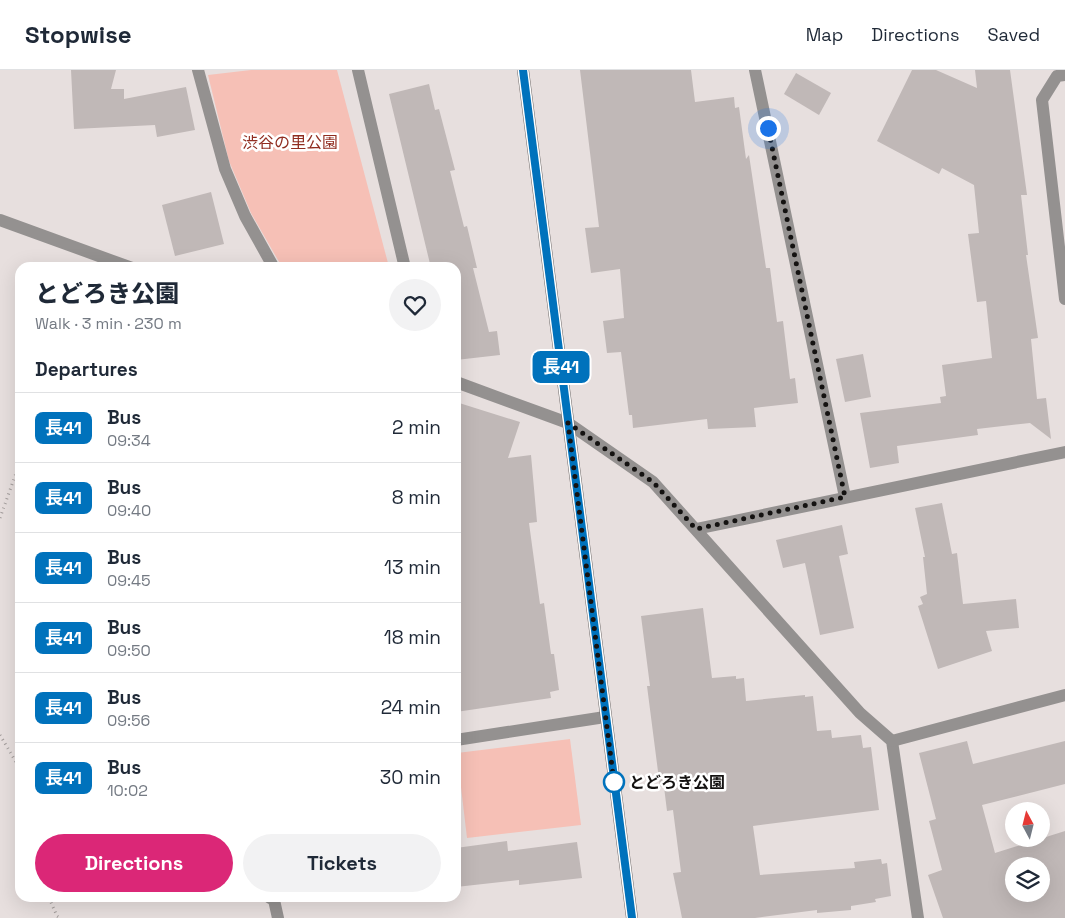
<!DOCTYPE html>
<meta charset="utf-8">
<style>
:root{--surface:#fff;--page:#f2f2f3;--text:#1f2937;--muted:#747a83;--line:#e0e1e3;--accent:#db2777}
body{margin:0;font-family:"Space Grotesk","Noto Sans JP",sans-serif;background:var(--page);color:var(--text);height:100vh;display:flex;flex-direction:column;font-size:19px;white-space:nowrap}
*{box-sizing:border-box;margin:0}
p{font-size:16px;color:var(--muted)}
.icon{flex:none;width:28px;height:28px;fill:none;stroke:currentColor;stroke-width:2;stroke-linecap:round;stroke-linejoin:round}
.map{position:relative;flex:1;overflow:hidden}
.sheet{position:absolute;left:15px;top:192px;width:446px;height:640px;display:flex;flex-direction:column;background:var(--surface);border-radius:15px;box-shadow:0 5px 20px #0002}
.sheet>*{flex:none}
.badge{padding:0 10px;border-radius:8px;font-size:18px;line-height:32px}
.needle{width:32px;rotate:353deg}
.buttons{position:absolute;left:1005px;top:732px;display:grid;gap:10px}
.buttons a{display:grid;place-items:center;width:45px;height:45px;border-radius:50%;background:var(--surface);box-shadow:0 5px 20px #0002;font-size:25px}
.you{position:absolute;width:25px;height:25px;margin:-12px;border:4px solid #fff;border-radius:50%;background:#1a73e8;box-shadow:0 0 0 8px #1a73e833}
.map>.badge{position:absolute;translate:-50% -50%;box-shadow:0 0 0 2px #fff}
h2{padding:0 20px;font-size:19px;line-height:45px}
.round{display:grid;place-items:center;flex:none;width:52px;height:52px;border-radius:26px;background:var(--page)}
.overview{display:flex;align-items:center;justify-content:space-between;height:85px;padding:0 20px}
h1{font-size:24px;font-weight:800;line-height:38px}
.action{display:flex;gap:10px;margin-top:auto;padding:10px 20px}
.action a{flex:1;height:58px;border-radius:30px;background:var(--accent);color:#fff;font-size:20px;font-weight:800;line-height:58px;text-align:center}
.action a+a{background:var(--page);color:var(--text)}
ul{padding:0;list-style:none}
li{display:flex;align-items:center;gap:15px;height:70px;padding:0 20px;border-top:1px solid var(--line)}
li div{flex:1}
li b{display:block;font-size:19px}
li em{font-style:normal}
li .badge{min-width:55px;font-weight:700;text-align:center}
header{display:flex;align-items:center;gap:30px;box-sizing:border-box;height:70px;padding:0 25px;background:var(--surface);border-bottom:1px solid var(--line)}
header strong{font-size:24px}
nav{display:flex;gap:28px;margin-inline-start:auto;font-size:18px}
.map>svg:first-child{display:block}
.green{fill:#f6c0b6}
.building{fill:#c0b8b7;fill-rule:evenodd}
.lines{fill:none;stroke-linecap:round;stroke-linejoin:round}
.path{stroke:#a49e9d;stroke-width:3;stroke-dasharray:1 4;stroke-linecap:butt}
.street{stroke:#949190;stroke-width:12}
.secondary{stroke:#6f6a69;stroke-width:12}
.line-casing{stroke:#fff;stroke-width:11}
.line{stroke:#0072bc;stroke-width:8}
.walk{stroke:#141211;stroke-width:5;stroke-dasharray:0 9}
.stop-dot{fill:#fff;stroke:#0072bc;stroke-width:2.5}
.labels{text-anchor:middle;dominant-baseline:central;stroke-width:5;stroke-linejoin:round;paint-order:stroke}
.park-label{font-size:16px;fill:#902d20;stroke:#fff}
.stop-label{font-size:16px;font-weight:bold;fill:#141211;stroke:#fff;text-anchor:start}
</style>
<header>
<strong>Stopwise</strong>
<nav><a>Map</a><a>Directions</a><a>Saved</a></nav>
</header>
<div class="map">
<svg width="1065" height="848" viewBox="0 0 1065 848">
<rect width="100%" height="100%" fill="#e7dfde"/>
<g class="green">
<polygon points="251,0 337,0 389,197 282,197 251,143 229,91 208,5"/>
<polygon points="570,669 581,755 467,768 457,683"/>
</g>
<g class="building">
<polygon points="71,0 116,0 111,19 124,19 124,29 186,17 195,60 157,67 155,55 74,59"/>
<polygon points="580,0 691,0 695,32 734,27 735,38 739,37 746,89 749,85 766,198 770,198 777,252 783,251 790,309 795,308 798,333 754,338 756,357 708,359 707,349 633,358 632,345 629,345 621,282 607,283 603,251 624,248 620,199 591,203 585,158 599,157"/>
<polygon points="912,0 936,0 977,18 975,0 1010,0 1027,125 1021,125 1028,185 1026,185 1038,268 1031,269 1037,329 1046,328 1051,369 1030,353 977,359 978,365 897,376 899,393 870,398 860,343 941,333 940,327 946,326 942,295 992,288 986,231 977,232 968,164 979,163 974,115 942,98 939,104 877,71"/>
<polygon points="796,3 831,23 819,45 784,24"/>
<polygon points="429,14 435,40 439,39 455,100 450,101 464,157 467,156 477,198 473,198 489,262 497,261 500,285 456,290 456,198 431,198 389,24"/>
<polygon points="211,122 224,174 175,186 162,135"/>
<polygon points="863,284 871,327 845,332 836,289"/>
<polygon points="456,332 520,352 508,388 531,385 537,452 529,453 540,534 544,533 551,584 554,584 559,620 550,622 551,628 456,642"/>
<polygon points="942,433 952,484 957,483 963,534 1016,529 1019,558 986,561 992,581 938,599 918,536 923,534 920,527 927,524 923,487 925,487 915,438"/>
<polygon points="842,455 848,484 839,486 854,558 820,565 805,493 783,498 776,470"/>
<polygon points="703,538 712,608 736,606 736,609 744,608 746,631 805,625 805,627 813,626 817,661 831,660 832,668 861,665 863,678 871,677 879,740 753,756 760,805 855,798 854,792 881,789 882,794 887,793 891,826 875,829 876,832 851,836 851,840 817,843 817,840 755,848 682,848 673,803 681,802 673,740 667,741 664,717 660,717 647,616 650,616 641,546"/>
<path d="M 967,671 L 973,694 L 1065,671 L 1065,714 L 982,735 L 995,783 L 1065,761 L 1065,848 L 943,848 L 928,805 L 942,800 L 929,751 L 936,749 L 919,683 ZM 1014,796 L 1041,796 L 1041,824 L 1014,824 Z"/>
<polygon points="507,771 508,781 577,772 582,808 519,815 519,810 456,817 456,778"/>
</g>
<g class="lines">
<g class="path">
<polyline points="0,448 20,392"/>
<polyline points="0,665 16,692 20,725"/>
<polyline points="49,828 57,846 60,848"/>
</g>
<g class="street">
<polyline points="198,0 225,99 245,146 274,198"/>
<polyline points="358,0 405,198"/>
<polyline points="755,0 845,427"/>
<polyline points="1065,5 1057,6 1042,30 1065,229"/>
<polyline points="0,150 132,198"/>
<polyline points="456,312 568,353 653,412 860,643 892,671 918,848"/>
<polyline points="696,459 1065,382"/>
<polyline points="456,670 605,647"/>
<polyline points="892,671 1065,625"/>
<polyline points="270,828 274,830 278,848"/>
</g>
<polyline class="secondary" points="523,0 632,848"/>
</g>
<g class="lines">
<defs>
<polyline id="line" points="523,0 632,848"/>
</defs>
<use href="#line" class="line-casing"/>
<use href="#line" class="line"/>
<polyline class="walk" points="614,712 615,720 568,353 653,412 696,459 845,427 768,58"/>
</g>
<circle class="stop-dot" cx="614" cy="712" r="10"/>
<g class="labels">
<g class="park-label">
<text x="290" y="72">渋谷の里公園</text>
</g>
<g class="stop-label">
<text x="629" y="712">とどろき公園</text>
</g>
</g>
</svg>
<div class="buttons">
<a><svg class="needle" viewBox="-14 -14 28 28"><path d="M0-13l5 13h-10z" fill="#e53935"/><path d="M0 13l5-13h-10z" fill="#747a83"/></svg></a>
<a><svg class="icon" aria-label="layers" viewBox="0 0 24 24"><path d="M12 4l9 5-9 5-9-5zM3 14l9 5 9-5"/></svg></a>
</div>
<div class="you" style="left:768px;top:58px"></div>
<b class="badge" style="left:561px;top:297px;background:#0072bc;color:#fff">長41</b>
<section class="sheet">
<div class="overview"><div><h1>とどろき公園</h1><p>Walk · 3 min · 230 m</p></div><a class="round"><svg class="icon" aria-label="heart" viewBox="0 0 24 24"><path d="M12 20l-8-8c-3-5 5-10 8-4 3-6 11-1 8 4z"/></svg></a></div>
<h2>Departures</h2>
<ul>
<li><span class="badge" style="background:#0072bc;color:#fff">長41</span><div><b>Bus</b><p>09:34</p></div><em>2 min</em></li>
<li><span class="badge" style="background:#0072bc;color:#fff">長41</span><div><b>Bus</b><p>09:40</p></div><em>8 min</em></li>
<li><span class="badge" style="background:#0072bc;color:#fff">長41</span><div><b>Bus</b><p>09:45</p></div><em>13 min</em></li>
<li><span class="badge" style="background:#0072bc;color:#fff">長41</span><div><b>Bus</b><p>09:50</p></div><em>18 min</em></li>
<li><span class="badge" style="background:#0072bc;color:#fff">長41</span><div><b>Bus</b><p>09:56</p></div><em>24 min</em></li>
<li><span class="badge" style="background:#0072bc;color:#fff">長41</span><div><b>Bus</b><p>10:02</p></div><em>30 min</em></li>
</ul>
<div class="action"><a>Directions</a><a>Tickets</a></div>
</section>
</div>
